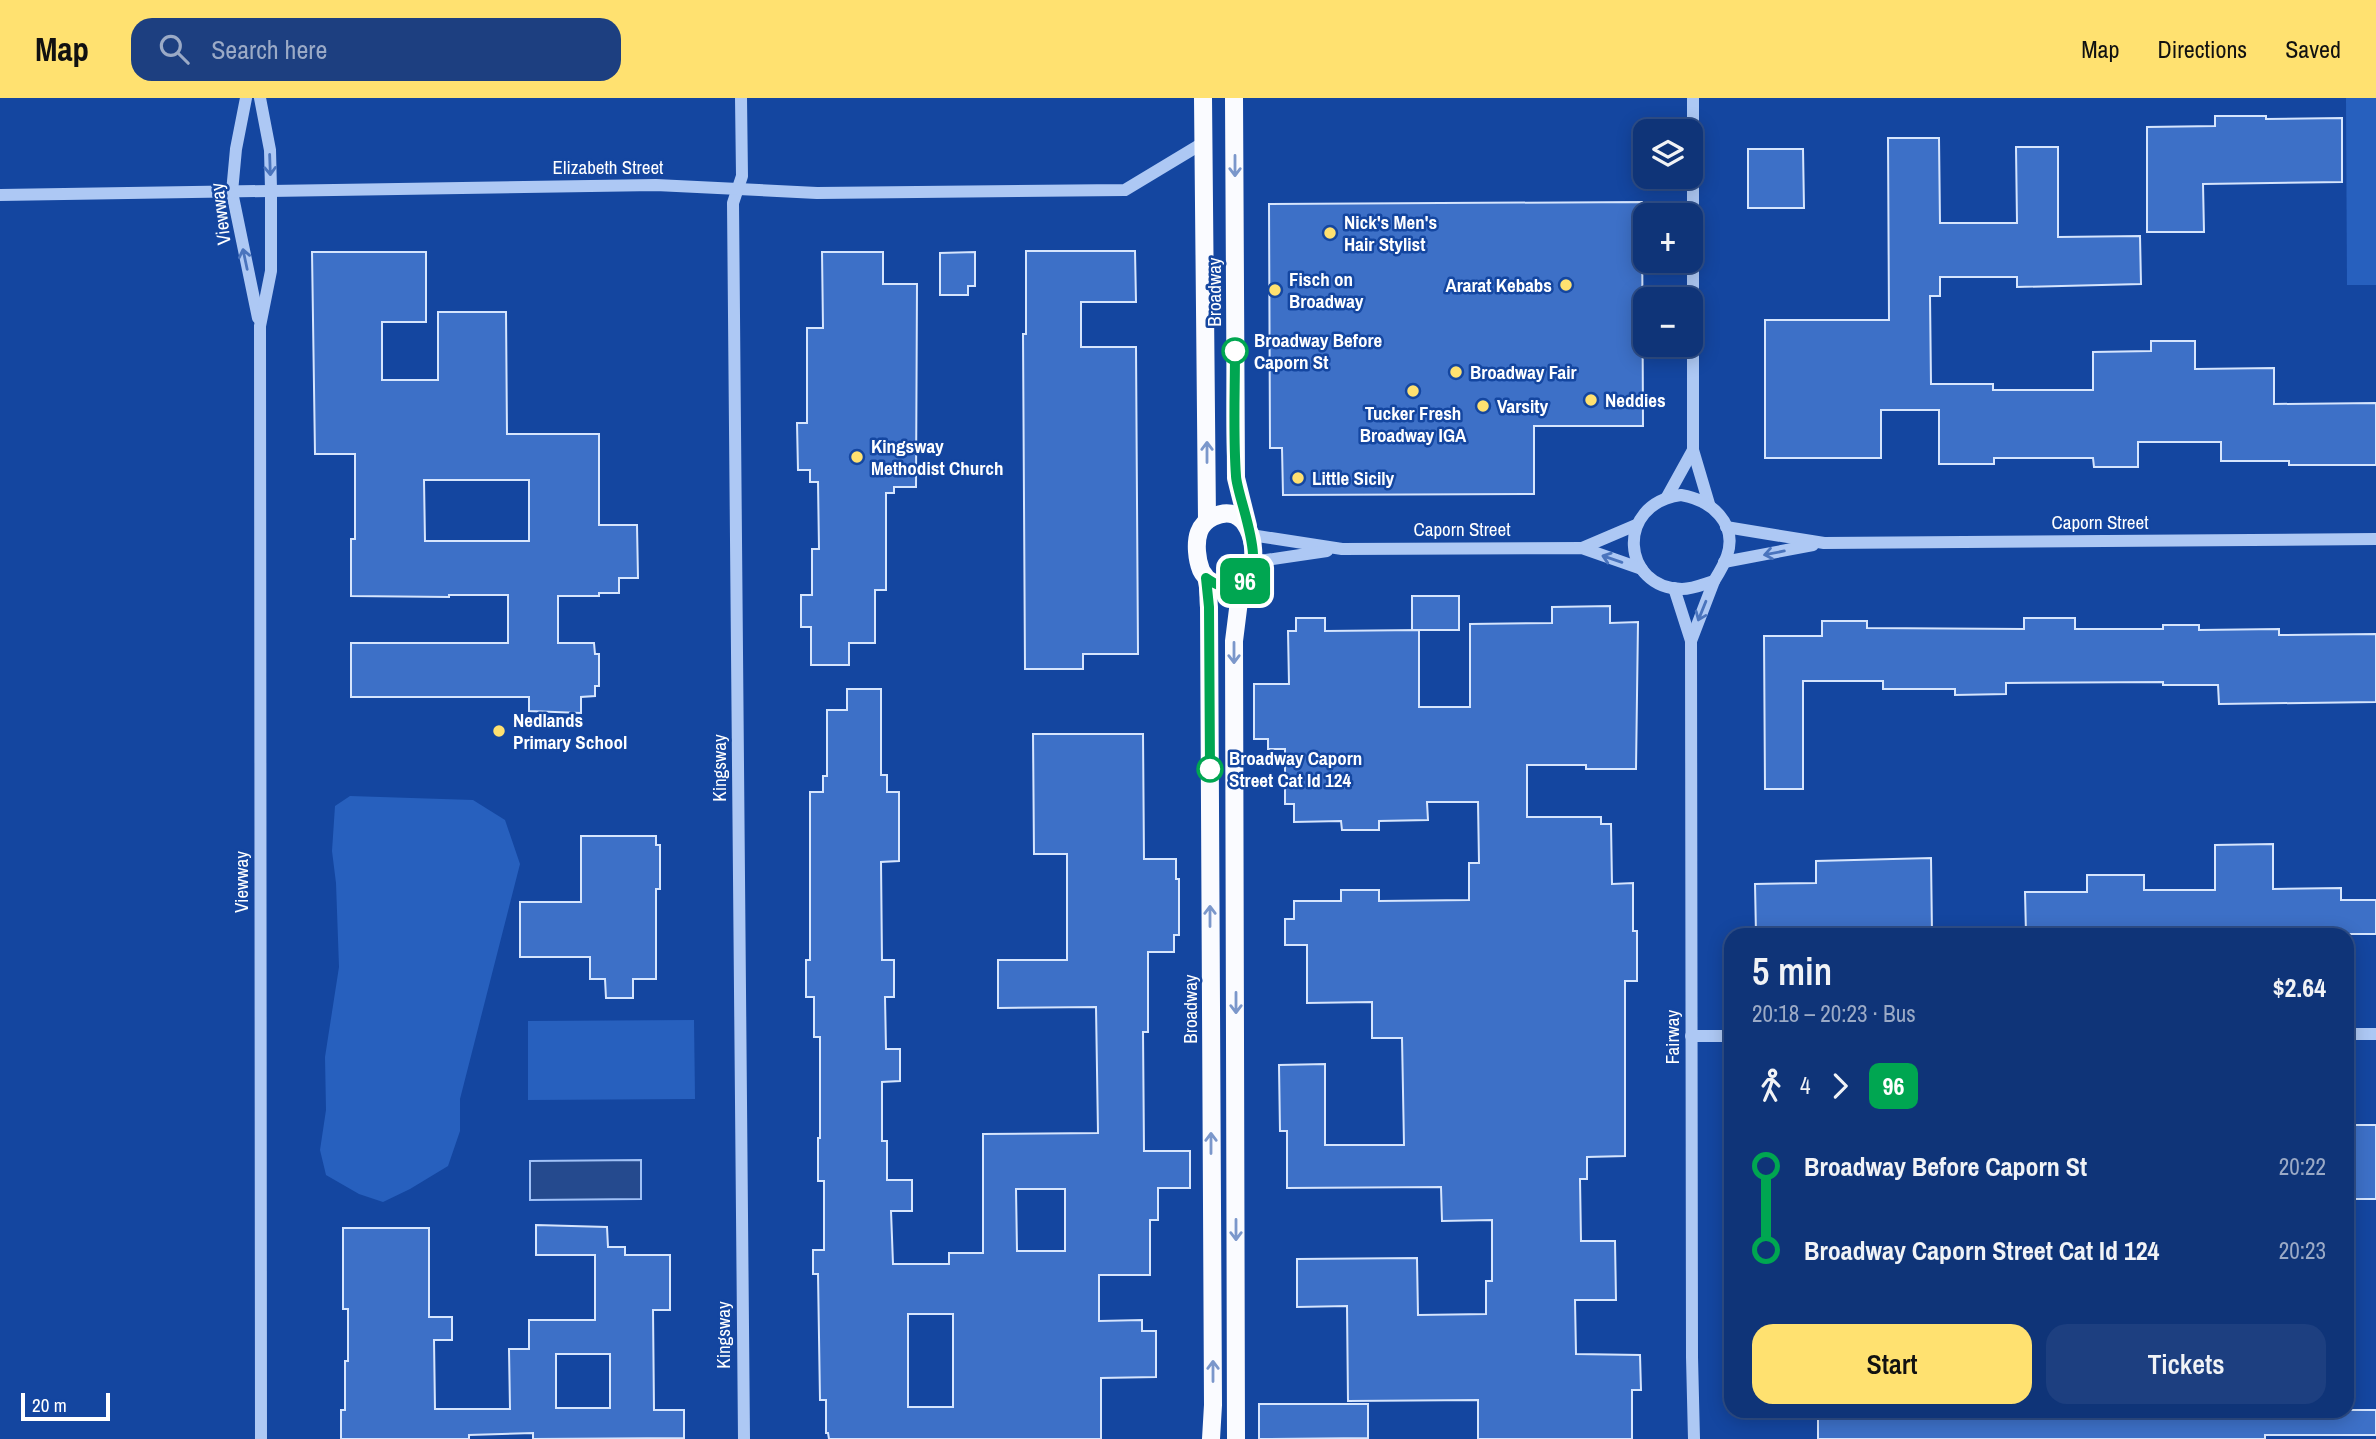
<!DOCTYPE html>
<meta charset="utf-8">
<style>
:root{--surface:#0f3478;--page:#1d3f80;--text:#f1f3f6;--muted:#9baac6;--line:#2f4f8a;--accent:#ffe170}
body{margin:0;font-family:"Archivo Narrow",sans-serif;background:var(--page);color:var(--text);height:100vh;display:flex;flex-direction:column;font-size:26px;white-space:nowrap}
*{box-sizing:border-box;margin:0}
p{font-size:23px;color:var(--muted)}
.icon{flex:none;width:38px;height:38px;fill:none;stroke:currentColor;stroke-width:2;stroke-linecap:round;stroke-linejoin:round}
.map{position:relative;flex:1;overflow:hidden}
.drawer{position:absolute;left:1724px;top:830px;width:630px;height:490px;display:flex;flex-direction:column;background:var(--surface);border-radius:21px;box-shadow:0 4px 18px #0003,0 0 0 2px var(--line)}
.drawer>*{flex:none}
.badge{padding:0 14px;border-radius:10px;font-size:24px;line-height:46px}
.buttons{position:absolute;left:1633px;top:21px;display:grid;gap:14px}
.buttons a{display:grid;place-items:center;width:70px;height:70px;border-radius:14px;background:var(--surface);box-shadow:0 4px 18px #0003,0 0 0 2px var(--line);font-size:35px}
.scale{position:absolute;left:21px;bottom:18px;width:89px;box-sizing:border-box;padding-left:7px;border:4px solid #fff;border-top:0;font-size:19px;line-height:24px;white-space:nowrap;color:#fff;-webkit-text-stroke:5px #1446a0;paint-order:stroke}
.map>.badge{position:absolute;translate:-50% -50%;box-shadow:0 0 0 4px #fff}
.legs{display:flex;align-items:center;gap:10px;height:77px;padding:0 28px;font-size:23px}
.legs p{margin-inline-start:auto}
.head{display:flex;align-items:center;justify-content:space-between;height:119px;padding:0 28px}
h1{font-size:38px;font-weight:600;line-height:52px}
.primary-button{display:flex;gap:14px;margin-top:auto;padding:14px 28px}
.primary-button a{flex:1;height:80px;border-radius:21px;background:var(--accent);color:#111;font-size:28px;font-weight:600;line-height:80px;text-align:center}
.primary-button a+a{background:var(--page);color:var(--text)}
ul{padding:0 28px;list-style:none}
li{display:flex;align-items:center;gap:24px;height:84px;font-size:26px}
li i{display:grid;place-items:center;width:10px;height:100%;margin:0 9px;background:currentColor}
li i::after{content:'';width:18px;height:18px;margin:-9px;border:5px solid;border-radius:50%;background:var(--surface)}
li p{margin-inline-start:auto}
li:first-child i{background:linear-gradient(#0000 50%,currentColor 0)}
li:last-child i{background:linear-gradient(currentColor 50%,#0000 0)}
header{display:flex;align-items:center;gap:42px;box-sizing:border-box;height:98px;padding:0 35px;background:var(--accent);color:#111}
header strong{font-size:33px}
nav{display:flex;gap:38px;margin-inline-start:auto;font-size:24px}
.search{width:490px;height:63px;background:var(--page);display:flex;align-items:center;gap:18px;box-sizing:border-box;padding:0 24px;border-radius:21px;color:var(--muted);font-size:26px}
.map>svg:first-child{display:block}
.green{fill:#2760be}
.water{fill:#254a8e;stroke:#a0c1f7;stroke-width:2}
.building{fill:#3d70c7;stroke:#d6e5fd;stroke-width:2;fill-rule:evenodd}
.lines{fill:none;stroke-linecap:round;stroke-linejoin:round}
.minor{stroke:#adc8f4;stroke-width:12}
.major{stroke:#fafbff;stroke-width:18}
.oneway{stroke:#4a74bd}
.oneway2{stroke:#7b97cb}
.line-1-casing{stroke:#fff;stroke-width:16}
.line-1{stroke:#00a651;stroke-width:10}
.poi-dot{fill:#ffe170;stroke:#1446a0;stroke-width:2.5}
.stop-1-dot{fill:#fff;stroke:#00a651;stroke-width:3.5}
.labels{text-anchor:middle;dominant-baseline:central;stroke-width:5;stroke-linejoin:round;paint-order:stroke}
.street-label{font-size:19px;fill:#fff;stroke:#1446a0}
.poi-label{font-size:19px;font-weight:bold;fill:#fff;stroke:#1446a0;text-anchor:start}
.stop-label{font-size:19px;font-weight:bold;fill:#fff;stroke:#1446a0;text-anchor:start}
</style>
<header>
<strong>Map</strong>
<div class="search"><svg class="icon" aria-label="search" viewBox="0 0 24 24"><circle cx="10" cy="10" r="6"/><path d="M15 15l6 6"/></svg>Search here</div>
<nav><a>Map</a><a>Directions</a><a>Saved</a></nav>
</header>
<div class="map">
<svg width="2376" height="1341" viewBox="0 0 2376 1341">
<rect width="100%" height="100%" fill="#1446a0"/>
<g class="green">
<polygon points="2346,0 2376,0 2376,187 2347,187"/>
<polygon points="350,698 473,702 505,722 520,766 460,1001 460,1033 448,1068 410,1091 383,1104 359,1096 326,1077 320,1052 326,1012 325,959 339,869 336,785 332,753 335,708"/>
<polygon points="694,922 695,1001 528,1002 528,923"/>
</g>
<polygon class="water" points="641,1062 641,1101 530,1102 530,1063"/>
<g class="building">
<polygon points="2215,18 2266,18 2266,21 2342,20 2342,84 2203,86 2204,134 2147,134 2147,29 2215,28"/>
<polygon points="1888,40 1939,40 1940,125 2017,125 2016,49 2058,49 2058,139 2140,138 2141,186 2017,189 2017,179 1940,179 1940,198 1930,198 1931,286 1993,286 1993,292 2093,292 2093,254 2151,253 2151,243 2195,243 2195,271 2274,270 2274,306 2376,305 2376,367 2289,367 2289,363 2221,363 2221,344 2138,344 2138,369 2094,369 2093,360 1994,360 1994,366 1939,366 1939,312 1881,312 1881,360 1765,360 1765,222 1889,222"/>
<polygon points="1748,51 1803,51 1804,110 1748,110"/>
<polygon points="1642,104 1643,328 1534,328 1534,396 1283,397 1282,350 1270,350 1269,106"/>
<polygon points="1026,153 1135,153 1136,204 1081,204 1081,249 1136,249 1138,556 1083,556 1083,571 1025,571 1023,236 1026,236"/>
<path d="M 312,154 L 426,154 L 426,224 L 382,224 L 382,282 L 438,282 L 438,214 L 506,214 L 507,336 L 599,336 L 599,427 L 637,427 L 638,480 L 619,480 L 619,495 L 599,495 L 599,498 L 558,498 L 558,545 L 594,545 L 595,556 L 599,556 L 599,588 L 595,588 L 595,598 L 581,599 L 581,615 L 529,613 L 529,599 L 351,599 L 351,545 L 508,545 L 508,497 L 449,497 L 449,499 L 351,498 L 351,441 L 355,441 L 355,356 L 315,356 ZM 424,382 L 529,382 L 529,443 L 425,443 Z"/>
<polygon points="822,154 883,154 883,186 917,186 916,389 894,389 894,395 886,395 886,492 875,492 875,545 849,545 849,567 811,567 811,529 801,529 801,497 812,497 812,451 819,451 818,384 810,384 810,372 798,372 797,325 807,325 807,230 823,230"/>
<polygon points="975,154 975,188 968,188 968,197 940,197 940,155"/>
<rect x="1412" y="498" width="47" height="34"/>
<polygon points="1610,508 1610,525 1638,524 1636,671 1586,671 1586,667 1527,667 1527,719 1601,719 1601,726 1611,726 1612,786 1633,785 1633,833 1637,833 1637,883 1625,883 1625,1058 1587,1059 1587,1081 1580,1081 1581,1143 1615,1143 1616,1202 1575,1202 1576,1256 1640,1257 1641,1292 1632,1292 1632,1341 1478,1341 1478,1302 1348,1303 1347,1208 1297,1209 1297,1161 1417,1160 1418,1217 1486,1216 1486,1183 1492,1183 1492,1122 1442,1123 1441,1089 1287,1090 1287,1033 1280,1033 1279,967 1325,966 1325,1047 1404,1047 1402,940 1372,940 1372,904 1307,905 1307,847 1285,847 1285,821 1294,821 1294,803 1341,803 1341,792 1379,792 1379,803 1469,802 1469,765 1479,765 1478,704 1427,704 1428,722 1379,723 1379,732 1342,732 1341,723 1294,724 1294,706 1285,706 1285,651 1268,651 1268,641 1254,641 1254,586 1289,586 1288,533 1296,533 1296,520 1325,520 1325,533 1419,532 1419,609 1470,609 1470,526 1552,525 1552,509"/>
<polygon points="2024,520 2075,520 2075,531 2163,531 2163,527 2199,527 2199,532 2279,531 2279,537 2376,536 2376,604 2219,606 2218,587 2163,587 2163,584 2006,585 2006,596 1955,597 1955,591 1883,591 1883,583 1803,583 1803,691 1765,691 1764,538 1822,538 1822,523 1867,523 1867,530 2024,531"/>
<path d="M 847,591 L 881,591 L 881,677 L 887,677 L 887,694 L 899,694 L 899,763 L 881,764 L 882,862 L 894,862 L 894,899 L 885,899 L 886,951 L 900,951 L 900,983 L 882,984 L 882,1043 L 887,1043 L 887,1082 L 912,1082 L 912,1113 L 891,1113 L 893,1166 L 949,1166 L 949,1155 L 983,1155 L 983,1036 L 1098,1035 L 1096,909 L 998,910 L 998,862 L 1067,862 L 1067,756 L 1034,756 L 1033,636 L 1143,636 L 1144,761 L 1176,761 L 1176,781 L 1179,781 L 1179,837 L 1174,837 L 1174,854 L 1148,854 L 1148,934 L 1143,934 L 1144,1053 L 1190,1053 L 1190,1090 L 1158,1090 L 1158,1122 L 1150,1122 L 1150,1177 L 1099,1177 L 1099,1223 L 1142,1222 L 1142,1233 L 1156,1233 L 1156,1279 L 1101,1280 L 1101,1341 L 829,1341 L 828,1335 L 826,1335 L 826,1302 L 820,1302 L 818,1176 L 813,1176 L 813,1152 L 824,1152 L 824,1083 L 818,1083 L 818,1040 L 820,1040 L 820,939 L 814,939 L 814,899 L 806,899 L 806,862 L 810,862 L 810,694 L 823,694 L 823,678 L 827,678 L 827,612 L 847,612 ZM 1016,1091 L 1065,1091 L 1065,1153 L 1017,1153 ZM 908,1216 L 953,1216 L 953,1309 L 908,1309 Z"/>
<polygon points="581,738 656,738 656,747 660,747 660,791 656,791 656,881 633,881 633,900 606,900 605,881 590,881 590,859 520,859 520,804 581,804"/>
<polygon points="2273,746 2273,791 2341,790 2341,802 2376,802 2376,836 2026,836 2025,794 2087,794 2087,777 2144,777 2144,792 2215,792 2215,747"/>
<polygon points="1931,760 1932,836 1756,836 1755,786 1816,785 1816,763"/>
<rect x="2347" y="1027" width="29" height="74"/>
<path d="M 536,1127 L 607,1129 L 608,1149 L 625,1149 L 625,1157 L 670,1157 L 670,1212 L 653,1212 L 654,1312 L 684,1312 L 684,1340 L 533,1341 L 533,1335 L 469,1337 L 469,1341 L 341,1341 L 341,1312 L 345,1312 L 345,1263 L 348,1263 L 348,1211 L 343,1211 L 343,1130 L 429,1130 L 429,1219 L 452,1219 L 452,1242 L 434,1242 L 435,1311 L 510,1311 L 509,1251 L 529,1251 L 529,1222 L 595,1222 L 595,1157 L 536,1157 ZM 556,1256 L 610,1256 L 610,1310 L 556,1310 Z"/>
<polygon points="1259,1306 1368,1306 1368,1340 1259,1341"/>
<polygon points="1818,1312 2014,1312 2014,1317 2063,1317 2063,1312 2376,1312 2376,1337 2265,1337 2265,1341 1818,1341"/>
</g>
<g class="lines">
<g class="minor">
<polyline points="246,0 236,51 232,94 258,220"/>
<polyline points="260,0 270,52 271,91 271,173 260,228 261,1341"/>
<polyline points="741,0 742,78 733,105 744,1341"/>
<polyline points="1693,0 1693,352 1709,406"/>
<polyline points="0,97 656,87 817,95 1125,92 1203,45"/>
<path d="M 1681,397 C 1711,402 1738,425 1727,458 C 1724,467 1719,475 1714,483 C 1704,486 1693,491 1682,491 C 1622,491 1614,406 1681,397 Z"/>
<polyline points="1667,399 1693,352"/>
<polyline points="1726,429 1824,445 2376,441"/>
<polyline points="1251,437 1342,451 1582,450 1642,471"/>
<polyline points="1582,450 1636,427"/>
<polyline points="1253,464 1327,453"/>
<polyline points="1724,464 1813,447"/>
<polyline points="1674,490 1691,543 1692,1259 1694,1341"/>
<polyline points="1691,543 1714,483"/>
<polyline points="2347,936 2376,936"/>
<polyline points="1691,938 1731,938"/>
</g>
<g class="major">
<polyline points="1203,0 1207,422"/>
<polyline points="1234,0 1236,380 1248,428"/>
<path d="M 1206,480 C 1218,489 1227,489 1241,487 C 1244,483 1248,479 1250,474 C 1260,449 1247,402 1213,419 C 1207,422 1201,428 1199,434 C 1195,445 1197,462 1201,472 C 1204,478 1205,476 1207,482 C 1209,490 1208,500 1209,509 L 1213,1307 L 1211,1341"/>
<polyline points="1236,1341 1234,543 1241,487"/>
</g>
</g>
<defs><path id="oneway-shaft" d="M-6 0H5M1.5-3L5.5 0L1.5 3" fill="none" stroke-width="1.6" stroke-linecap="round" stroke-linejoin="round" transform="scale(1.75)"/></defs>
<g class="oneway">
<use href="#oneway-shaft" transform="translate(270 67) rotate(88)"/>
<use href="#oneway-shaft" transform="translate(245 161) rotate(-102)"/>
<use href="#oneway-shaft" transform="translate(1774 455) rotate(169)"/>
<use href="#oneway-shaft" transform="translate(1612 461) rotate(-161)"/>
<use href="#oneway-shaft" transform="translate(1702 513) rotate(112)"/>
</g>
<g class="oneway2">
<use href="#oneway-shaft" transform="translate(1235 68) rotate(90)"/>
<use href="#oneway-shaft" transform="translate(1207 354) rotate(-90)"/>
<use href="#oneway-shaft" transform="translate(1234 555) rotate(90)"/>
<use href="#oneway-shaft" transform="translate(1210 818) rotate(-90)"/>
<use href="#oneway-shaft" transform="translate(1236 905) rotate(90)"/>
<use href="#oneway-shaft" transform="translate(1211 1045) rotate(-90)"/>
<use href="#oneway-shaft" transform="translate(1236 1132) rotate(90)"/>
<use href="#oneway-shaft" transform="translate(1213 1273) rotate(-90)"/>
</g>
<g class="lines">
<defs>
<path id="line-1" d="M 1210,671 L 1209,509 L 1206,480 C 1216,487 1224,491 1236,488 C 1274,479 1237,401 1236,378 C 1233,337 1235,294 1235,253"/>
</defs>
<use href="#line-1" class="line-1-casing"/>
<use href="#line-1" class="line-1"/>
</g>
<g class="poi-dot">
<circle cx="1330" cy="135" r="7"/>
<circle cx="1566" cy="187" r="7"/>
<circle cx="1275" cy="192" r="7"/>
<circle cx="1456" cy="274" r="7"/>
<circle cx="1413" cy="293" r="7"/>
<circle cx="1591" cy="302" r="7"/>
<circle cx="1483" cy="308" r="7"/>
<circle cx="857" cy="359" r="7"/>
<circle cx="1298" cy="380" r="7"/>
<circle cx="499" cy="633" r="7"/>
</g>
<g class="stop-1-dot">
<circle cx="1235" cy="253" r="12"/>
<circle cx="1210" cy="671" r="12"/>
</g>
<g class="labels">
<g class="street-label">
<text x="608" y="69">Elizabeth Street</text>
<text transform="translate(220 116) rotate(-97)">Viewway</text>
<text transform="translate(1214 194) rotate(-90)">Broadway</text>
<text x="2100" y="424">Caporn Street</text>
<text x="1462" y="431">Caporn Street</text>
<text transform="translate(719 670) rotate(-90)">Kingsway</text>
<text transform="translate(241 784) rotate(-90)">Viewway</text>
<text transform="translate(1190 911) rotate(-90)">Broadway</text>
<text transform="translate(1672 939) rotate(-90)">Fairway</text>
<text transform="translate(723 1237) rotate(-90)">Kingsway</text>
</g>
<g class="poi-label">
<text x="1344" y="124">Nick's Men's<tspan x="1344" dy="22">Hair Stylist</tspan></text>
<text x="1289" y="181">Fisch on<tspan x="1289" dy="22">Broadway</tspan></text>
<text x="1552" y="187" text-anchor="end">Ararat Kebabs</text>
<text x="1470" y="274">Broadway Fair</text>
<text x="1605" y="302">Neddies</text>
<text x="1497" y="308">Varsity</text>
<text x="1413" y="315" text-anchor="middle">Tucker Fresh<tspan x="1413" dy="22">Broadway IGA</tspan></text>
<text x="871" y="348">Kingsway<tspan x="871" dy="22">Methodist Church</tspan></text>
<text x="1312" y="380">Little Sicily</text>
<text x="513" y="622">Nedlands<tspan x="513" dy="22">Primary School</tspan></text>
</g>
<g class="stop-label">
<text x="1254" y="242">Broadway Before<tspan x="1254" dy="22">Caporn St</tspan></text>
<text x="1229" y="660">Broadway Caporn<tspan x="1229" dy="22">Street Cat Id 124</tspan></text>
</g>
</g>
</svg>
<div class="buttons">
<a><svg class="icon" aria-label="layers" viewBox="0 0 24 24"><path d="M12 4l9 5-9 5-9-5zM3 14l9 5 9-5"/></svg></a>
<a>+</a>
<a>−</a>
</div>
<div class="scale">20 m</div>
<b class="badge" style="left:1245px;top:483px;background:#00a651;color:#fff">96</b>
<section class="drawer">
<div class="head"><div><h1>5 min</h1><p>20:18 – 20:23 · Bus</p></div><b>$2.64</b></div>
<div class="legs"><svg class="icon" aria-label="walk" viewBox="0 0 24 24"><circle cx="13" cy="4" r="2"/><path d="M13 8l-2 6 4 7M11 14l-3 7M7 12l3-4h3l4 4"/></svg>4<svg class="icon" aria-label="forward" viewBox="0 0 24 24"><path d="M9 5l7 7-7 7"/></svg><b class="badge" style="background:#00a651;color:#fff">96</b></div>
<ul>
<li><i style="color:#00a651"></i><b>Broadway Before Caporn St</b><p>20:22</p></li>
<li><i style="color:#00a651"></i><b>Broadway Caporn Street Cat Id 124</b><p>20:23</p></li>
</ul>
<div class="primary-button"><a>Start</a><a>Tickets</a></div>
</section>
</div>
